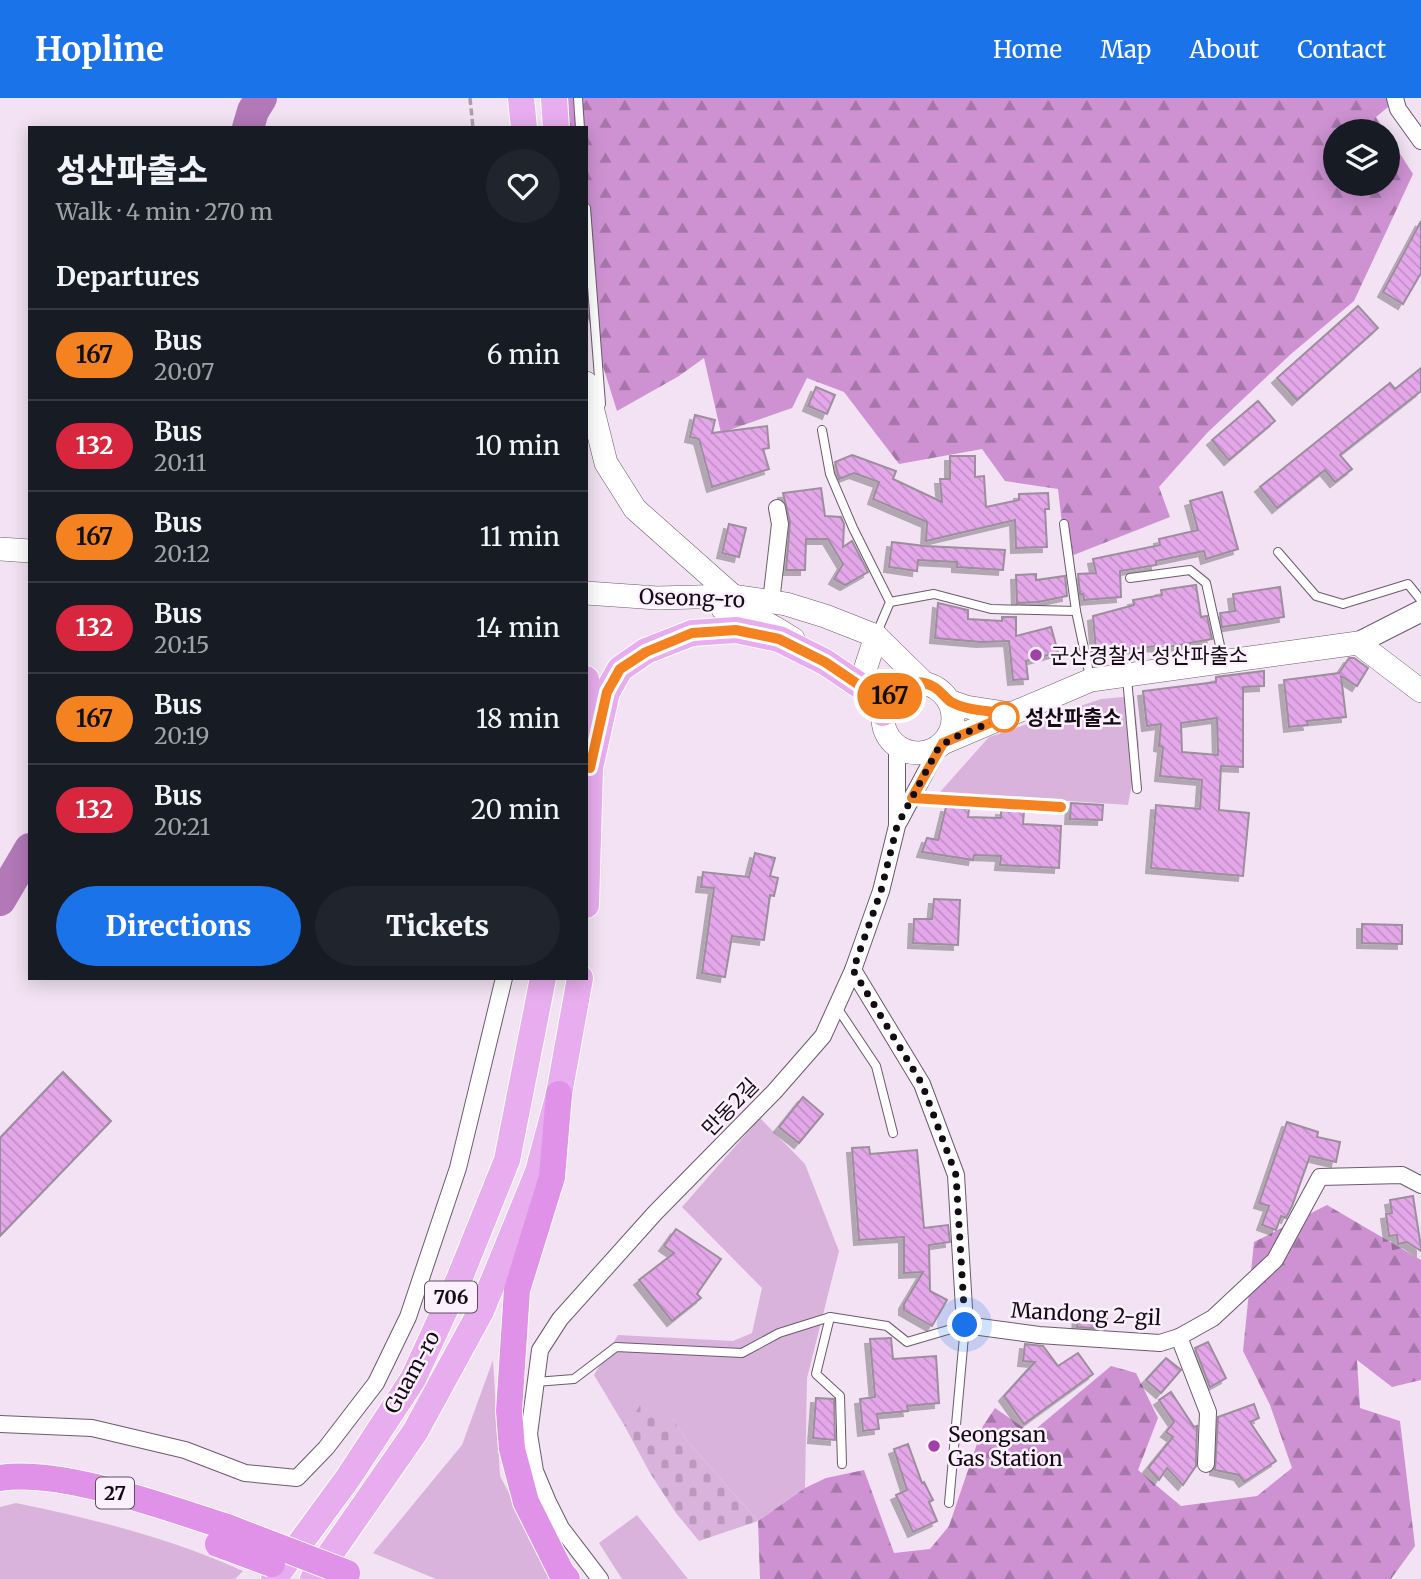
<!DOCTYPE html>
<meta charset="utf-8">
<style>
:root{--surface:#171b24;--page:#20242c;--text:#f1f3f6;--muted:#9ea1a6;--line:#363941;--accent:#1a73e8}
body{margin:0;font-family:Merriweather,"Noto Sans KR",serif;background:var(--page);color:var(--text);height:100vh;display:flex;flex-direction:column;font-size:26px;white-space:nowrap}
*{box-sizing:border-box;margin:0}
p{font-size:23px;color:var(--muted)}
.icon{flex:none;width:38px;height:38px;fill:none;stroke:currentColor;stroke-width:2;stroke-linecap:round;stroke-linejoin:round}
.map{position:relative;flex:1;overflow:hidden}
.details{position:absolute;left:28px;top:28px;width:560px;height:854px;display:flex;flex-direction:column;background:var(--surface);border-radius:0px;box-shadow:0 4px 18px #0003}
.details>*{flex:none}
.badge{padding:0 14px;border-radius:23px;font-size:24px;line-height:46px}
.tools{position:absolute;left:1323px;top:21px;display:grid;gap:14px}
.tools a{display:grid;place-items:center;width:77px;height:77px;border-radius:50%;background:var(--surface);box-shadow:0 4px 18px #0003;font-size:35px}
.you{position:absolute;width:35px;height:35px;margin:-18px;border:5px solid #fff;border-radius:50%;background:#1a73e8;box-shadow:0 0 0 10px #1a73e833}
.map>.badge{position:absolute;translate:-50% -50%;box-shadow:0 0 0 4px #fff}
h2{padding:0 28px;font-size:26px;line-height:63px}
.round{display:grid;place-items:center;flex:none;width:74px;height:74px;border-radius:37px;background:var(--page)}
.summary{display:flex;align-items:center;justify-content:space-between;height:119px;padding:0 28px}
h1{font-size:33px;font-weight:800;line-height:52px}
.primary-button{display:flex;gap:14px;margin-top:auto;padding:14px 28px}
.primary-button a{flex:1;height:80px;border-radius:42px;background:var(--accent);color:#fff;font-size:28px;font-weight:800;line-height:80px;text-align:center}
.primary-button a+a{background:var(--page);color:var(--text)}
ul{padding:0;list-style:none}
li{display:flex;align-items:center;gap:21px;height:91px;padding:0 28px;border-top:2px solid var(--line)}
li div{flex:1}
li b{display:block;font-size:26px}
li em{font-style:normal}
li .badge{min-width:77px;font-weight:700;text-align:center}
header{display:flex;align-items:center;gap:42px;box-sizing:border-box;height:98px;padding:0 35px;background:var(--accent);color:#fff}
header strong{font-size:33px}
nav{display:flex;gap:38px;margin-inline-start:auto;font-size:24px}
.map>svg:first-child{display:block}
.grass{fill:#dab3dd}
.forest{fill:url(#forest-firs)}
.cemetery{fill:url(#cemetery-stones)}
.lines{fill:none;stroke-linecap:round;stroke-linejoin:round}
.river{stroke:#b278b7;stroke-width:32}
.building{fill:url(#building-back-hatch);stroke:#9d8e9e;stroke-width:2;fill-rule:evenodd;filter:url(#shadow)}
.service-casing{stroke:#6a5c6b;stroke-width:10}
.minor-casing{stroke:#6a5c6b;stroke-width:18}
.tertiary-casing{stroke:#6a5c6b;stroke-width:23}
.secondary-casing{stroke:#6a5c6b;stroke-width:24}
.primary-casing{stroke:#fff;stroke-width:28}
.trunk-casing{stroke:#fff;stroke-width:28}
.path{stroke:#ac9fac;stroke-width:3.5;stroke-dasharray:7 3.5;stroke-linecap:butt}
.service{stroke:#fff;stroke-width:8}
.minor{stroke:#fff;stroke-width:16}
.tertiary{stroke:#fff;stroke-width:21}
.secondary{stroke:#fff;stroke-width:23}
.primary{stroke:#e8adee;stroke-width:26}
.trunk{stroke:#e092e8;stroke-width:26}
.trunk-bridge-casing{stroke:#fff;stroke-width:28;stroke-linecap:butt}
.trunk-bridge{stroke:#e092e8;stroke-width:26}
.line-casing{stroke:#fff;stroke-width:16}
.line{stroke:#f58220;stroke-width:10}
.walk{stroke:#130d13;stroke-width:7;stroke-dasharray:0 12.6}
.poi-dot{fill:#a041aa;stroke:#fdf0fe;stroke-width:2.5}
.stop-dot{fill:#fff;stroke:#f58220;stroke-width:3.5}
.labels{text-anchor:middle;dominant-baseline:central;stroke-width:5;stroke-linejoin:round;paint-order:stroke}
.shield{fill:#fdf0fe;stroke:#59515a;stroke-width:2}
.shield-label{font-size:19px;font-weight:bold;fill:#130d13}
.street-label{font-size:21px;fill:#130d13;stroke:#fdf0fe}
.poi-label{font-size:21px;fill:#130d13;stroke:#fdf0fe;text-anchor:start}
.stop-label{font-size:21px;font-weight:bold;fill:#130d13;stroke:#fdf0fe;text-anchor:start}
</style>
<header>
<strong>Hopline</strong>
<nav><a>Home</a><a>Map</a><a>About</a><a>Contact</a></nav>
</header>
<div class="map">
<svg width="1421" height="1481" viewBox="0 0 1421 1481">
<defs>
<pattern id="forest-firs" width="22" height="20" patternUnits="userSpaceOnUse" patternTransform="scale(1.75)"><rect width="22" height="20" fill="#ce92d3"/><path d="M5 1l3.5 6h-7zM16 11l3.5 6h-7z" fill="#a676aa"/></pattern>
<pattern id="cemetery-stones" width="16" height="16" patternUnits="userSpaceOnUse" patternTransform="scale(1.75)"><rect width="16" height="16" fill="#dab3dd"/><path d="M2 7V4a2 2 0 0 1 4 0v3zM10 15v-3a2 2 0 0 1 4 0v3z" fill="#ba99bd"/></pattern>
<pattern id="building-back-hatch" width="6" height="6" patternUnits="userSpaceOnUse" patternTransform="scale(1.75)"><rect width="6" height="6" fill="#e4a7e9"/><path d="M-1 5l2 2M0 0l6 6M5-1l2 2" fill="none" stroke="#c38fc7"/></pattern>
<filter id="shadow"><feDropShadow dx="-5" dy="5" stdDeviation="0" flood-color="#0004"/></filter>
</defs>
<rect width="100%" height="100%" fill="#f2e2f3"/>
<g class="grass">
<polygon points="1134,598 1139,649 1128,707 940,694 989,639 1101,601"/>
<polygon points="760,1020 805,1066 839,1153 807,1280 805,1390 758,1423 687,1343 672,1320 631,1323 624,1327 594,1277 618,1237 733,1243 752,1235 762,1190 682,1109"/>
<polygon points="493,1262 500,1378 554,1481 436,1481 373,1455 462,1347"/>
<path d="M 16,1405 C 94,1421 170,1440 243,1473 L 235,1481 L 0,1481 L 0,1409 Z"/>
<polygon points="637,1417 688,1481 622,1481 599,1445"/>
</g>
<g class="forest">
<polygon points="568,0 1393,0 1394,4 1376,19 1385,33 1335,33 1335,86 1388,86 1388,37 1413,76 1354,203 1291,256 1207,335 1159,389 1170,419 1066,460 1058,391 1005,383 982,351 899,366 844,294 807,280 792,310 721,335 704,260 679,278 617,313 586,214 586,30 569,30"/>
<polygon points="1327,1107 1421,1162 1421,1282 1392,1289 1357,1262 1360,1310 1400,1323 1415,1448 1391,1481 760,1481 758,1423 805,1390 826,1380 864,1372 894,1455 930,1451 949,1428 983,1328 995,1310 1031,1335 1111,1268 1136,1275 1158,1320 1138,1372 1181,1408 1257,1398 1292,1370 1270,1307 1243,1253 1254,1144"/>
</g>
<polygon class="cemetery" points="640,1307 672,1320 687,1343 758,1423 699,1443 676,1415 650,1375 624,1327 631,1323"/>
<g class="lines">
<g class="river">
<polyline points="248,30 253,13 261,0"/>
<polyline points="0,802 30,751"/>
</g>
</g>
<g class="building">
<polygon points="1421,123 1421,175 1403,206 1383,194"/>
<polygon points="1358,208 1378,230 1297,302 1277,280"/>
<polygon points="1421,270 1421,293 1340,357 1352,371 1335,384 1325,372 1277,410 1260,389 1390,285 1395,291"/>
<polygon points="816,289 835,297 827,316 808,308"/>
<polygon points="1258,303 1275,323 1229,362 1212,342"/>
<polygon points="695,317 715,322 712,335 767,328 769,350 763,351 769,371 712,389 699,341 690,339"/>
<polygon points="852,357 896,373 893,381 942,404 940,381 950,381 950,358 975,358 975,379 984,378 986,409 1019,402 1019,396 1048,395 1049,411 1045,411 1047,449 1016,450 1015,422 926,443 927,424 873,401 879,384 854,375 839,381 835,364"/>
<polygon points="821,390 825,418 841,419 844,426 843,449 852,443 868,474 845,487 834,481 843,466 828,441 806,441 805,472 786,472 790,424 783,395"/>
<polygon points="1222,394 1238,451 1206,461 1204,453 1156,463 1156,467 1120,473 1121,499 1084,502 1083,496 1080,496 1078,476 1096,475 1093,461 1160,447 1159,441 1198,432 1190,403"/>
<polygon points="729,426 746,430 739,459 722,455"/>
<polygon points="892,444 925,448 1005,452 1003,472 957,469 957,464 918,462 917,473 889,469"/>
<polygon points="1036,476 1036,482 1065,478 1067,498 1038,504 1017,505 1016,477"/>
<polygon points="1196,487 1201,519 1207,518 1212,541 1157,551 1157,548 1096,554 1093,518 1134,507 1133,502 1162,497 1161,492"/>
<polygon points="1280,489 1284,519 1222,529 1220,515 1235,513 1233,496"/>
<polygon points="938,505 968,512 968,521 1002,523 1002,519 1016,519 1016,538 1051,529 1058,554 1026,563 1028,581 1013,582 1009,543 981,544 935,540"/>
<polygon points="1349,560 1354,560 1368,570 1357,588 1341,578 1346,619 1307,623 1308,627 1289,629 1284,582 1339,575"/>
<path d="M 1264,573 L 1264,588 L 1243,589 L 1243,669 L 1221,668 L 1219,712 L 1249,715 L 1243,778 L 1151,770 L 1156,707 L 1200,711 L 1202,682 L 1160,678 L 1163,649 L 1159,648 L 1161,626 L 1147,628 L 1143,593 L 1216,584 L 1216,579 ZM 1217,620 L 1218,657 L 1182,654 L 1181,625 Z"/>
<polygon points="1071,705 1103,707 1102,722 1070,721"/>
<polygon points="946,709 969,711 968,719 1001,720 1001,712 1024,713 1023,726 1061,728 1059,770 1000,767 1001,758 974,757 973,762 922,754 927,740 938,742"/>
<polygon points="755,755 775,760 770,778 778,780 774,798 770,797 764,842 732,838 725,879 702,875 714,790 701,789 703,774 749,779"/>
<polygon points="934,801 960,802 958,847 913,845 914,821 932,821"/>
<polygon points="1362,826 1402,827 1402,846 1362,845"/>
<polygon points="63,974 111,1023 0,1138 0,1040"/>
<polygon points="803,999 823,1016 799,1045 779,1029"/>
<polygon points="1287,1024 1318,1034 1317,1039 1340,1044 1336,1064 1310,1058 1292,1108 1286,1120 1281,1118 1276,1132 1262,1127 1269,1108 1259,1105"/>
<polygon points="869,1049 870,1056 917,1052 924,1130 948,1127 950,1144 929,1147 930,1193 947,1202 932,1228 904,1212 904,1206 923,1174 904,1175 904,1139 859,1142 852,1050"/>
<polygon points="1413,1098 1421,1149 1421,1153 1407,1144 1398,1146 1397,1137 1389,1138 1386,1116 1392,1115 1390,1102"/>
<polygon points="676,1131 721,1161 697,1196 701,1200 672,1223 639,1182 674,1155 664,1148"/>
<polygon points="1078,1216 1107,1220 1105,1231 1077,1229"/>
<polygon points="891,1240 893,1261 936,1258 939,1305 907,1308 908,1313 877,1316 879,1331 863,1333 860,1301 875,1299 870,1241"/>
<polygon points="1208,1244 1226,1280 1210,1289 1195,1250"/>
<polygon points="1025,1246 1043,1248 1058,1268 1078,1255 1093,1276 1024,1326 1004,1298 1035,1264 1023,1263"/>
<polygon points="1166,1260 1181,1272 1161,1295 1146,1282"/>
<polygon points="1171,1294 1194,1329 1197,1328 1196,1368 1183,1387 1167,1370 1159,1382 1148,1370 1173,1339 1166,1334 1174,1324 1159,1302"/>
<polygon points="816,1300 834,1301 835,1342 813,1340"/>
<polygon points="1254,1306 1259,1320 1250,1324 1276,1363 1244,1384 1239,1377 1215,1372 1218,1319"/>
<polygon points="908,1346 922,1385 924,1384 933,1402 929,1404 937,1423 913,1434 896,1397 907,1392 894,1351"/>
</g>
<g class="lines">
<defs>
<g id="service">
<polyline points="578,0 580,30"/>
<polyline points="586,110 601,306"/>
<polyline points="822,332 830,376 853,430 890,504 876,537"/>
<polyline points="1064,426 1076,513 1090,579"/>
<polyline points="1278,454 1316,498 1343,506 1408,486 1421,502"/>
<polyline points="1130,480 1190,472 1206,485 1223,561"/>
<polyline points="890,504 934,496 991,511 1076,513"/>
<polyline points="1127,580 1137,691"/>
<polyline points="912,700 1061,709"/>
<polyline points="836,908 876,968 893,1035"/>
<polyline points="830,1219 816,1276 840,1298 842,1366"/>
<polyline points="535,1284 574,1281 616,1249 742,1255 779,1235 830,1219 887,1228 907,1244 965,1227 949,1405"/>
</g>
<g id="minor">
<polyline points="1395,0 1398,11 1421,43"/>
<polyline points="771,504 780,426 777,410"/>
<polyline points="899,724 939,649"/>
<polyline points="853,872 922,986 956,1077 965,1227 1039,1237 1160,1245 1179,1239 1213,1220 1275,1162 1320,1079 1402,1077 1421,1087"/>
<polyline points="1179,1239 1208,1314 1206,1366"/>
<polyline points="0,1326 92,1330 185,1352 245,1375 297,1380 326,1350 376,1285 408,1219 458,1070 504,880"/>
<polyline points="600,1481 561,1430 548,1404 535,1373 529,1336 540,1252 560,1221 655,1115 774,994 823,938 853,872 881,793 897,728 897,649"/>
</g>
<polyline id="tertiary" points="1358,545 1421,513"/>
<g id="secondary">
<polyline points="586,285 606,365 635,411 733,498"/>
<polyline points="0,451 30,453"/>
<polyline points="586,495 657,500 733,498 786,506 825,518 876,538 924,585"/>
<path d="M 723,511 C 750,515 770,526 793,541"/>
<circle cx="918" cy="620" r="35"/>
<polyline points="862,589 865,572 876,538"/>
<polyline points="949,603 966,609 1011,616"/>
<polyline points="943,645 1091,582 1358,545 1421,593"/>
</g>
<g id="primary">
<polyline points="521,0 524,30"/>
<polyline points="554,0 556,30"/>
<polyline points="586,581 590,670 586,807"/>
<polyline points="590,670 607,594 620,571 646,553 692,535 736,532 779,541 825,564 862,589 883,615"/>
<polyline points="274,1481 348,1380 413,1281 460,1179 507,1062 543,880"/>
<polyline points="313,1481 415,1334 481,1213 538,1074 559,996 580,880"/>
</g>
<g id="trunk">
<polyline points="559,996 552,1079 517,1192 509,1313 512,1351 526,1404 561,1474 567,1481"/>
<path d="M 0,1380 C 61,1370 167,1410 227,1429"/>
</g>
</defs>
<use href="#service" class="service-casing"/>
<use href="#minor" class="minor-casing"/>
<use href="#tertiary" class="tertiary-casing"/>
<use href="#secondary" class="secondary-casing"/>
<use href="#primary" class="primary-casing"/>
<use href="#trunk" class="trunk-casing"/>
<polyline class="path" points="470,0 473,30"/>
<use href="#service" class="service"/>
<use href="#minor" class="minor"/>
<use href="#tertiary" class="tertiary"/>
<use href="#secondary" class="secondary"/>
<use href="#primary" class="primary"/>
<use href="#trunk" class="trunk"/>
<defs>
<g id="trunk-bridge">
<polyline points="227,1429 347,1475"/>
<polyline points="218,1446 272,1466"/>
</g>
</defs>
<use href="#trunk-bridge" class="trunk-bridge-casing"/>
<use href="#trunk-bridge" class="trunk-bridge"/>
</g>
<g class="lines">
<defs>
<path id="line" d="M 590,670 L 607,594 L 620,571 L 646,554 L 692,535 L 736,532 L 779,541 L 825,564 L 862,589 L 883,615 C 890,593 911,576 934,589 C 941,593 945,600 951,604 C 967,613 993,613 1011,616 L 943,645 L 912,700 L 1061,709"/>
</defs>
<use href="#line" class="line-casing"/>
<use href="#line" class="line"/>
<polyline class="walk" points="965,1227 956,1077 922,986 853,872 881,793 897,728 939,649 953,640 1011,616 1004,619"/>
</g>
<g class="poi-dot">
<circle cx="1036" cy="557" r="7"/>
<circle cx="934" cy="1348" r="7"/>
</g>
<circle class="stop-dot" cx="1004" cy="619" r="14"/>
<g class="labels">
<g class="shield">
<rect x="425" y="1183.5" width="52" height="31" rx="5"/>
<rect x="96" y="1379.5" width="38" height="31" rx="5"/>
</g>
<g class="shield-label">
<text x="451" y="1199">706</text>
<text x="115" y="1395">27</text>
</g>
<g class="street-label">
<text transform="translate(692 500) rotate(2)">Oseong-ro</text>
<text transform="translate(730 1009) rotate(-46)">만동2길</text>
<text transform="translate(1086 1216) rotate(3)">Mandong 2-gil</text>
<text transform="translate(412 1274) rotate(-61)">Guam-ro</text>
</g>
<g class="poi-label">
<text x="1050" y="557">군산경찰서 성산파출소</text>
<text x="948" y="1336">Seongsan<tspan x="948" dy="24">Gas Station</tspan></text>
</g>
<g class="stop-label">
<text x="1025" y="619">성산파출소</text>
</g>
</g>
</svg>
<div class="tools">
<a><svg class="icon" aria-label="layers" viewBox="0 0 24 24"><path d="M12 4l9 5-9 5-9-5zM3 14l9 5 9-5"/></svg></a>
</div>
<div class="you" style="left:965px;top:1227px"></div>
<b class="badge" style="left:890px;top:598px;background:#f58220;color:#111">167</b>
<section class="details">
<div class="summary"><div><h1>성산파출소</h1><p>Walk · 4 min · 270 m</p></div><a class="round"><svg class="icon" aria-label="heart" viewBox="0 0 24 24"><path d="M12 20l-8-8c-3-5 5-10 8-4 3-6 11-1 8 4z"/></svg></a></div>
<h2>Departures</h2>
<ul>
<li><span class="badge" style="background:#f58220;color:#111">167</span><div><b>Bus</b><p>20:07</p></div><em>6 min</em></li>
<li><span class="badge" style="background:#d7263d;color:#fff">132</span><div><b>Bus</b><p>20:11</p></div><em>10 min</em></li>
<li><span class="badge" style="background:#f58220;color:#111">167</span><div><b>Bus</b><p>20:12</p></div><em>11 min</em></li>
<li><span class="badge" style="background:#d7263d;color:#fff">132</span><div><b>Bus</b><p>20:15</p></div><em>14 min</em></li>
<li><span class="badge" style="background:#f58220;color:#111">167</span><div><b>Bus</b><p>20:19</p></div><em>18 min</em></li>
<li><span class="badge" style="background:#d7263d;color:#fff">132</span><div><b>Bus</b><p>20:21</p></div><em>20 min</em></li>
</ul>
<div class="primary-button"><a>Directions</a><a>Tickets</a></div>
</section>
</div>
